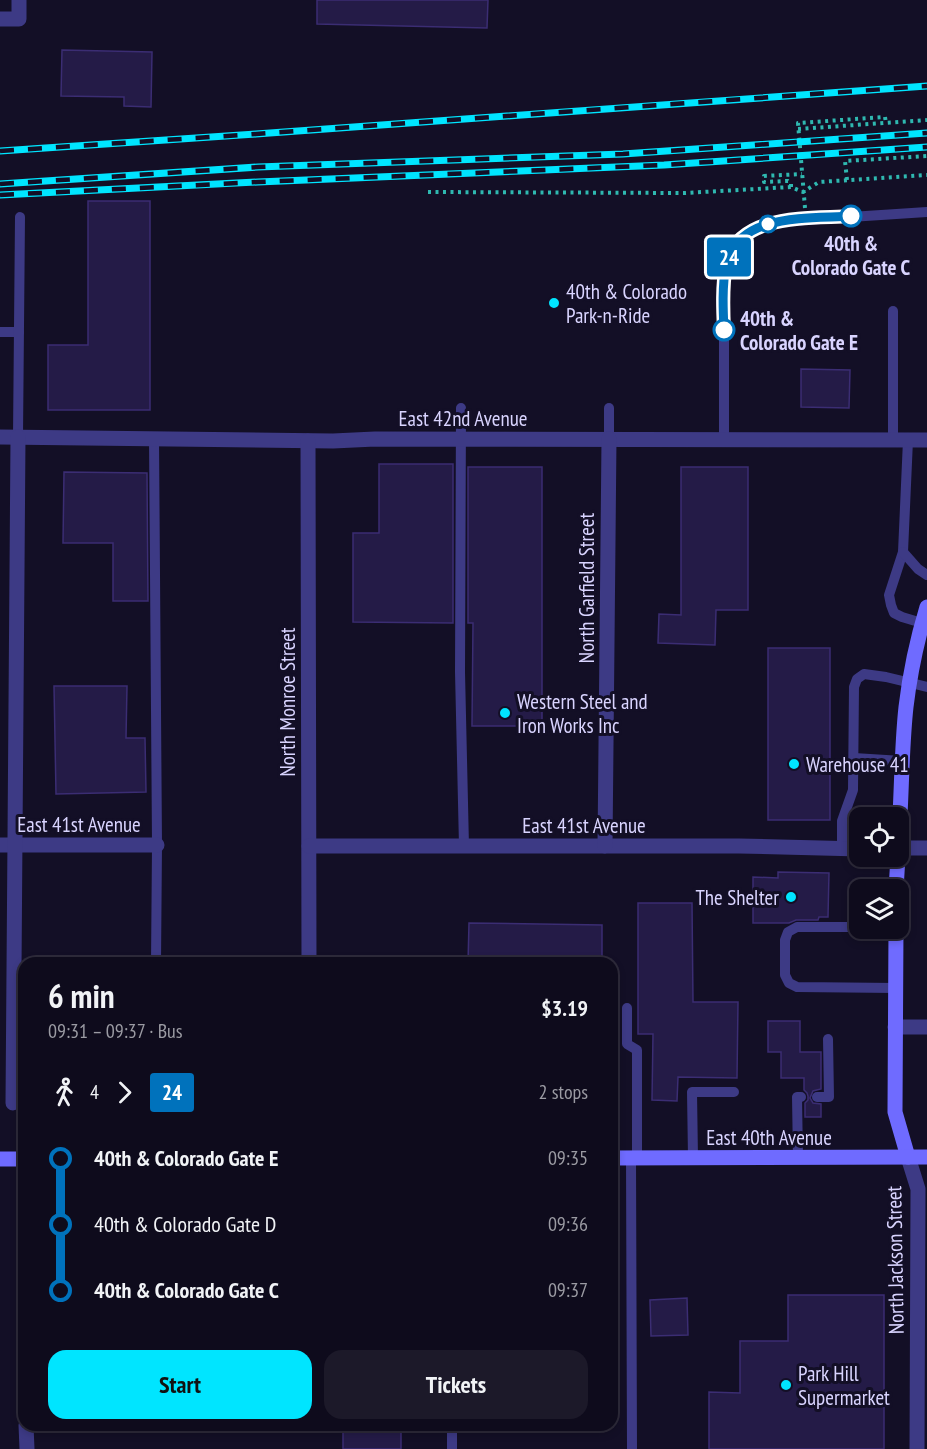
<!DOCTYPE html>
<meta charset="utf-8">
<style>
:root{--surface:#0e0b1c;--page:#1c1929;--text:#f1f3f6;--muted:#9b9ba3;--line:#2e2b3b;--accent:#00e5ff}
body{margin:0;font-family:"PT Sans Narrow",sans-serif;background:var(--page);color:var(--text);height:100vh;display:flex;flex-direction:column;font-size:22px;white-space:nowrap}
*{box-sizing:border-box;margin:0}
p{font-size:20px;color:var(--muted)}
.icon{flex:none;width:33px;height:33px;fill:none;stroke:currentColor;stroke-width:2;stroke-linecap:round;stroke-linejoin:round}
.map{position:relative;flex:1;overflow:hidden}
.details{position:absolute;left:18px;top:957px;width:600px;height:474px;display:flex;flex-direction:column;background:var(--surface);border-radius:18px;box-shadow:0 3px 9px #0003,0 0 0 2px var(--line)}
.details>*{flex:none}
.badge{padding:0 12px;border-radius:4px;font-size:21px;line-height:39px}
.fabs{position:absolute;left:849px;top:807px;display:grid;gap:12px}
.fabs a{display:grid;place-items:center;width:60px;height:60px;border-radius:12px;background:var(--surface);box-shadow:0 3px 9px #0003,0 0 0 2px var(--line);font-size:30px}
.map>.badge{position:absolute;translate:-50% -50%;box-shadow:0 0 0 3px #fff}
.legs{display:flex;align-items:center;gap:9px;height:66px;padding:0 30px;font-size:20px}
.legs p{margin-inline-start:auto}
.headline{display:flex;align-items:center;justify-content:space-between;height:102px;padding:0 30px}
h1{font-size:33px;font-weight:700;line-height:45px}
.button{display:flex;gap:12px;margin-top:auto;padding:12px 30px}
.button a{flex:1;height:69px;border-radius:18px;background:var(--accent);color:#111;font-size:24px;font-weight:700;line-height:69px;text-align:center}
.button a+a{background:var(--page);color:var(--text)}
ul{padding:0 30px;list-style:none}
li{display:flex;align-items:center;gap:21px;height:66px;font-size:22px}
li i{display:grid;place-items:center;width:9px;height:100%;margin:0 8px;background:currentColor}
li i::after{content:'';width:15px;height:15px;margin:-8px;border:4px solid;border-radius:50%;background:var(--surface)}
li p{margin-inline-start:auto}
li:first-child i{background:linear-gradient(#0000 50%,currentColor 0)}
li:last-child i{background:linear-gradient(currentColor 50%,#0000 0)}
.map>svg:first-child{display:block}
.building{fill:#241b47;stroke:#3b2d73;stroke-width:1.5}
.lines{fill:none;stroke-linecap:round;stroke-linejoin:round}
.path{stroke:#2fb8b0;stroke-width:4;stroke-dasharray:3 4.5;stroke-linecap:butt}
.lane{stroke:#3d3a85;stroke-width:10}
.street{stroke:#3d3a85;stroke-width:15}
.secondary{stroke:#6f6bff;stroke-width:15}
.rail-casing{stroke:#00e5ff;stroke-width:7}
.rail{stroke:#130f26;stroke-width:4.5;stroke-dasharray:14;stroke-linecap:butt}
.line-1-casing{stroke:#fff;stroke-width:14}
.line-1{stroke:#0072bc;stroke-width:9}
.stop-1-dot{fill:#fff;stroke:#0072bc;stroke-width:3}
.poi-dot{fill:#00e5ff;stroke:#130f26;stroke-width:2}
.labels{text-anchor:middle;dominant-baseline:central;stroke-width:6;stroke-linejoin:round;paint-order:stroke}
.stop-label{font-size:21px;font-weight:bold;fill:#d9d4ff;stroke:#130f26}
.poi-label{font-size:21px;fill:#d9d4ff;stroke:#130f26;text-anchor:start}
.street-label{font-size:21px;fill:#d9d4ff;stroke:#130f26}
</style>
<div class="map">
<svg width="927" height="1449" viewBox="0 0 927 1449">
<rect width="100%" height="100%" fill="#130f26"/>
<g class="building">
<polygon points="317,0 488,0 487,28 317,24"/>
<polygon points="62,50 152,52 151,107 124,106 124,97 61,96"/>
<polygon points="88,201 150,201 150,410 48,410 48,345 88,345"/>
<polygon points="801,369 850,370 849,408 801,407"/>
<polygon points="379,464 453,464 453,623 353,622 353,533 379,533"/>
<polygon points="468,467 542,467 542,726 472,726 473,623 468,623"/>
<polygon points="681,467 748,467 748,610 716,610 715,645 658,643 659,614 681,615"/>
<polygon points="64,472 147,473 148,601 113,601 113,543 63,543"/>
<rect x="768" y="648" width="62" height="172"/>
<polygon points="54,686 127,686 126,738 145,738 146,792 56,794"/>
<polygon points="778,872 829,873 828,917 819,917 818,920 796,920 789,923 753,923 753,877 778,878"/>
<polygon points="638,903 692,903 693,1002 738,1002 737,1078 678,1077 677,1101 652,1100 653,1034 638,1034"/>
<polygon points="469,923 602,925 602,963 468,963"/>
<polygon points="768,1021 800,1021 800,1052 821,1052 821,1089 813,1091 810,1098 813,1103 821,1104 821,1117 805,1117 805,1103 808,1100 808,1096 807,1093 804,1090 804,1078 781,1078 781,1052 768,1052"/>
<polygon points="788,1295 884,1295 884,1449 709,1449 709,1392 740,1393 740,1341 788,1341"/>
<polygon points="687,1298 688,1335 651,1336 650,1300"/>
<rect x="343" y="1425" width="58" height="24"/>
</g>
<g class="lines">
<g class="path">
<polyline points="798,129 927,120"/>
<polyline points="847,180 845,161 927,156"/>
<polyline points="791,187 791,183 788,181 764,182 764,176 802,174"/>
<polyline points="428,192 685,193 791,187 803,192 819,182 927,175"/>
<polyline points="805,208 798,123 885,117 886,123"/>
</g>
<g class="lane">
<polyline points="893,311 893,440"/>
<polyline points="0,332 19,332"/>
<polyline points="461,408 460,672 464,846"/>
<polyline points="18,437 20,217"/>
<polyline points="154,438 157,845 156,963"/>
<polyline points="609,439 609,408"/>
<path d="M 724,439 L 724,280 C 729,248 742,231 774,222 L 927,212"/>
<polyline points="908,440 903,552 889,595 891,605 894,613 902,617 922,623"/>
<polyline points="903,552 918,569 927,575"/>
<polyline points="854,758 902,761"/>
<polyline points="842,849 842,821 853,790 854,687 857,679 864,674 886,677 927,687"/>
<polyline points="860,927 797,927 788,932 785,940 785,975 789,983 797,987 896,988"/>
<polyline points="627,1008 627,1044 637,1050 637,1158"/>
<polyline points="817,1097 829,1097 828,1039"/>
<polyline points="631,1158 632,1449"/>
<polyline points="693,1158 692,1092 734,1092"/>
<polyline points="798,1158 797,1097 801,1097"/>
<polyline points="452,1449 452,1425"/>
</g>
<g class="street">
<polyline points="0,19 19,19 19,0"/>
<polyline points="0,437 333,441 375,439 927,440"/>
<polyline points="308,441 309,963"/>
<polyline points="0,845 157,845"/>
<polyline points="309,846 739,846 860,849"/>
<polyline points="605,846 609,439"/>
<polyline points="898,848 927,848"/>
<polyline points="895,1027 927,1027"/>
<polyline points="13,1103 18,437"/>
<polyline points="908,1157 918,1189 917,1449"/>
<polyline points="26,1425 27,1449"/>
</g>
<g class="secondary">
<path d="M 898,846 C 902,799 901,753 906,707 C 910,673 917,640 927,607"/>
<polyline points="896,890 898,856"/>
<polyline points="896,928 895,1112 908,1157"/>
<polyline points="612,1158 927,1157"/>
<polyline points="0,1159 24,1159"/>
</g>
<defs>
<g id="rail">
<polyline points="0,151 256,134 927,86"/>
<polyline points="0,184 258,167 623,154 927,133"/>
<polyline points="0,195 258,182 664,165 927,147"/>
</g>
</defs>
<use href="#rail" class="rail-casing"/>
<use href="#rail" class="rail"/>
</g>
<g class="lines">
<defs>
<path id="line-1" d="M 724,330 C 723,309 722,286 726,265 C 738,212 810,219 851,216"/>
</defs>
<use href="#line-1" class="line-1-casing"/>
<use href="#line-1" class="line-1"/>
</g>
<g class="stop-1-dot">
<circle cx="851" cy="216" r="10"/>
<circle cx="768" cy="224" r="8"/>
<circle cx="724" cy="330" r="10"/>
</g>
<g class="poi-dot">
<circle cx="554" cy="303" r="6"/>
<circle cx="505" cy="713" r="6"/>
<circle cx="794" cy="764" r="6"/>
<circle cx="791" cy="897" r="6"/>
<circle cx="786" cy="1385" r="6"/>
</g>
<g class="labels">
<g class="stop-label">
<text x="851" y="243">40th &amp;<tspan x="851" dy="24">Colorado Gate C</tspan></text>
<text x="740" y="318" text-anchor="start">40th &amp;<tspan x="740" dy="24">Colorado Gate E</tspan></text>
</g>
<g class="poi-label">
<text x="566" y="291">40th &amp; Colorado<tspan x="566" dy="24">Park-n-Ride</tspan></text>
<text x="517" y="701">Western Steel and<tspan x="517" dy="24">Iron Works Inc</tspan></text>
<text x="806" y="764">Warehouse 41</text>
<text x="779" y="897" text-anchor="end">The Shelter</text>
<text x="798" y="1373">Park Hill<tspan x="798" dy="24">Supermarket</tspan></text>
</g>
<g class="street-label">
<text x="463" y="418">East 42nd Avenue</text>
<text transform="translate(586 588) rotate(-90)">North Garfield Street</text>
<text transform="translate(287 702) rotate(-90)">North Monroe Street</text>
<text x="79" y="824">East 41st Avenue</text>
<text x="584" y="825">East 41st Avenue</text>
<text x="769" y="1137">East 40th Avenue</text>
<text transform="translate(895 1260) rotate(-91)">North Jackson Street</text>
</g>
</g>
</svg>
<div class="fabs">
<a><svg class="icon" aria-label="locate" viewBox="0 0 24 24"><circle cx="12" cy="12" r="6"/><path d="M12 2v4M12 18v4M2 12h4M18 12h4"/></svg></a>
<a><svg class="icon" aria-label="layers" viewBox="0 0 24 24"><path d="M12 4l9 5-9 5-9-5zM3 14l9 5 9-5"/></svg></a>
</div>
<b class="badge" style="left:729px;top:257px;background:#0072bc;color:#fff">24</b>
<section class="details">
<div class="headline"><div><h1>6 min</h1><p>09:31 – 09:37 · Bus</p></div><b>$3.19</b></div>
<div class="legs"><svg class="icon" aria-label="walk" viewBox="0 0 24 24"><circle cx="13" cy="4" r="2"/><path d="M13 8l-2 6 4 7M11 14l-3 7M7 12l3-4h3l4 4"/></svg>4<svg class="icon" aria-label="forward" viewBox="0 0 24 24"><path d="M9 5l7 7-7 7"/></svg><b class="badge" style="background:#0072bc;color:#fff">24</b><p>2 stops</p></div>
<ul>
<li><i style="color:#0072bc"></i><b>40th &amp; Colorado Gate E</b><p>09:35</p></li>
<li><i style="color:#0072bc"></i><span>40th &amp; Colorado Gate D</span><p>09:36</p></li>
<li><i style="color:#0072bc"></i><b>40th &amp; Colorado Gate C</b><p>09:37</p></li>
</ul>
<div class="button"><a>Start</a><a>Tickets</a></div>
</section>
</div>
